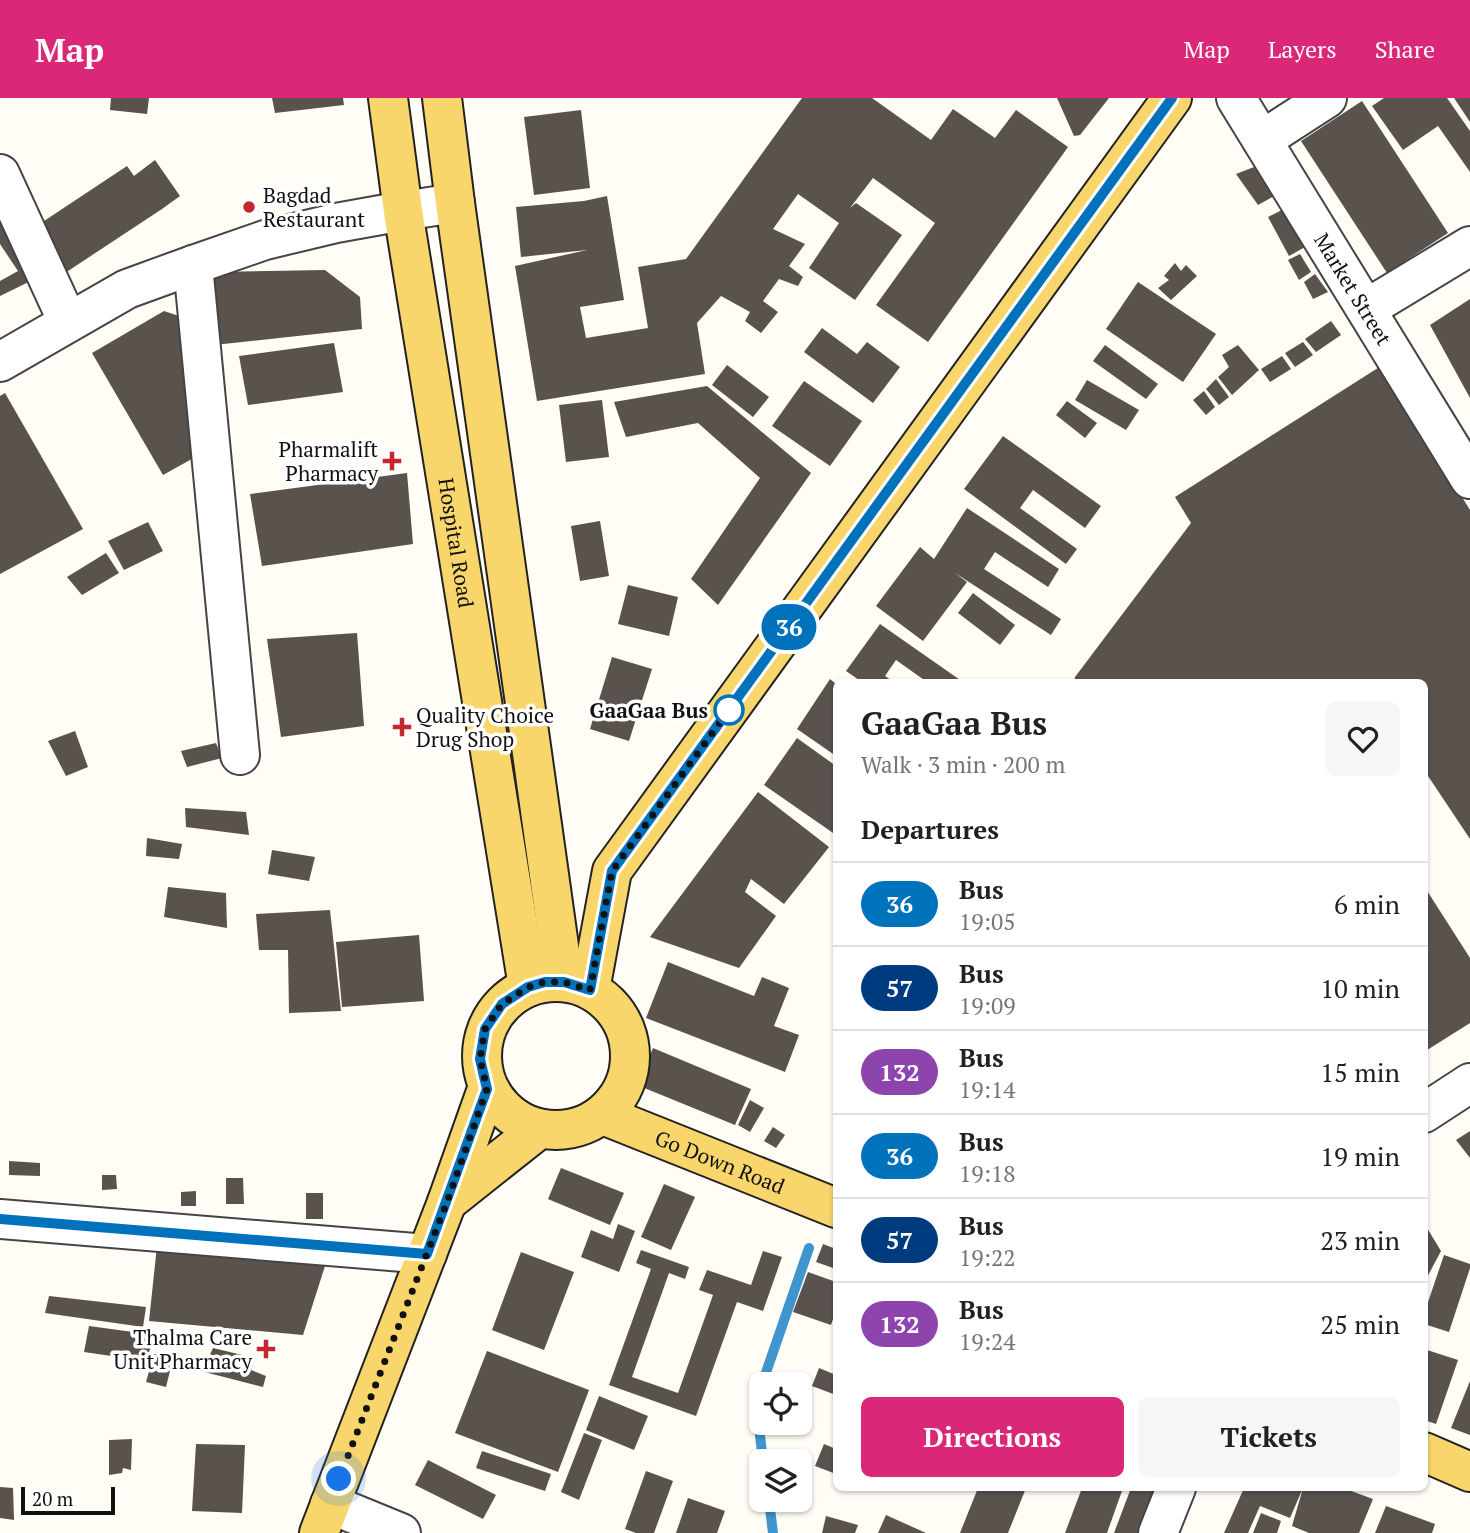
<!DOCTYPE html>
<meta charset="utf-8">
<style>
:root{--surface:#fff;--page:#f6f6f6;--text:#202124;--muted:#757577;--line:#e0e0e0;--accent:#db2777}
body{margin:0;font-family:"PT Serif",serif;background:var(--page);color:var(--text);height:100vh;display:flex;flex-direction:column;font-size:26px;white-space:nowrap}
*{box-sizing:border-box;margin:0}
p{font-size:23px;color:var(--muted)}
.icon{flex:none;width:38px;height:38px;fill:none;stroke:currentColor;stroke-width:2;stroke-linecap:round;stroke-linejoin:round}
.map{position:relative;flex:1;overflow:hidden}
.panel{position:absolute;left:833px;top:581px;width:595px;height:812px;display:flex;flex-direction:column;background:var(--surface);border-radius:10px;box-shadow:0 2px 5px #0004}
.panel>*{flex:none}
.badge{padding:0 14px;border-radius:23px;font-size:24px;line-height:46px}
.controls{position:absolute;left:749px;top:1274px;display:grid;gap:14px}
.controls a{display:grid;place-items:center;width:63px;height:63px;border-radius:10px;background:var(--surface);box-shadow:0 2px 5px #0004;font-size:35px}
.scale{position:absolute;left:21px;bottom:18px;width:94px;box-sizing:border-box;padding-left:7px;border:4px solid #111;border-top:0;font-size:19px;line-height:24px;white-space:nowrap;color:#111;-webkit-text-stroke:5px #fff;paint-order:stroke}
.you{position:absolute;width:35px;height:35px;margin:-18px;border:5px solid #fff;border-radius:50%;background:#1a73e8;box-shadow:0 0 0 10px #1a73e833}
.map>.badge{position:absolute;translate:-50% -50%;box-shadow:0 0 0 4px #fff}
h2{padding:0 28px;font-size:26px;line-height:63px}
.round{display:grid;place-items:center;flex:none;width:74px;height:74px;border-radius:10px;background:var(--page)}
.summary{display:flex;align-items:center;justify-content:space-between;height:119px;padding:0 28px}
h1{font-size:33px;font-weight:700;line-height:52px}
.primary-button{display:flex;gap:14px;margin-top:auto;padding:14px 28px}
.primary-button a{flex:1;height:80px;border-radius:10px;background:var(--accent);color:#fff;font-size:28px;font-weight:700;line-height:80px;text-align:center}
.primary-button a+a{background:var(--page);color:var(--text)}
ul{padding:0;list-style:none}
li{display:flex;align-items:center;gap:21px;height:84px;padding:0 28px;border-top:2px solid var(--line)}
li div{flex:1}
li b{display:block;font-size:26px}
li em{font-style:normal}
li .badge{min-width:77px;font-weight:700;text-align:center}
header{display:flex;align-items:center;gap:42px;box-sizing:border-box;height:98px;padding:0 35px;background:var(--accent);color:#fff}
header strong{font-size:33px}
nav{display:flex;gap:38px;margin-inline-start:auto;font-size:24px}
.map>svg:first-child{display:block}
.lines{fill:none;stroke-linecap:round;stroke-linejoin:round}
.stream{stroke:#3f96cf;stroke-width:10}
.building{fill:#5a524d}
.minor-casing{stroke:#444;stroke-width:42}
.major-casing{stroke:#222;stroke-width:42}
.minor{stroke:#fff;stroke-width:38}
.major{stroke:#f9d66b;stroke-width:38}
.line-casing{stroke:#fff;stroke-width:16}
.line{stroke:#0072bc;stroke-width:10}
.walk{stroke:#111;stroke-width:7;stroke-dasharray:0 12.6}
.poi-dot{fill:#c4262e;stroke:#fff;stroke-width:2.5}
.stop-dot{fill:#fff;stroke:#0072bc;stroke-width:3.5}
.labels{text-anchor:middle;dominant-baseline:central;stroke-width:7;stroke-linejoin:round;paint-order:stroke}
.poi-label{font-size:21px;fill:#111;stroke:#fff;text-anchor:start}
.street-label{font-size:21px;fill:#111;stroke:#fff}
.stop-label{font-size:21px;font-weight:bold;fill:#111;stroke:#fff;text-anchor:end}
</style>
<header>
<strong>Map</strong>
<nav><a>Map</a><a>Layers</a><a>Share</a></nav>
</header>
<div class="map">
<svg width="1470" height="1435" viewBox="0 0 1470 1435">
<rect width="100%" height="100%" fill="#fffdf5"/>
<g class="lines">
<g class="stream">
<polyline points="762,1286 809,1150"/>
<polyline points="761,1288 756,1304 763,1363"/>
<polyline points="769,1402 773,1435"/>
</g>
</g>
<g class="building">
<polygon points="111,0 149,0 147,16 110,12"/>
<polygon points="272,0 343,0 344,7 275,15"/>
<polygon points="802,0 872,0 931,42 953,11 995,40 1016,12 1068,49 928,244 876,207 935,125 873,80 850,110 856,105 902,137 855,202 809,170 839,125 798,96 773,131 805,146 789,168 803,179 798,188 779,181 763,203 778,214 761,235 745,223 750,214 721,198 697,225 705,276 537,303 515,168 587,152 521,159 516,109 584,103 607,98 624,202 580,209 586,240 648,230 638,169 686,161"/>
<polygon points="1057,0 1109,0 1080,37 1074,38"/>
<polygon points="1384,0 1447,0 1470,33 1470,74 1438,28 1403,52 1372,8"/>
<polygon points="1454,0 1470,0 1470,24"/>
<polygon points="1362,3 1448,135 1387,175 1301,43"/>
<polygon points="581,12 590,90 534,97 524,19"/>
<polygon points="155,62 180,98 162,111 65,175 38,127 127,68 134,78"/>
<polygon points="1254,69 1276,97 1258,107 1236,76"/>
<polygon points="0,108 41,178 0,198 0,183 18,173 0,146"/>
<polygon points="1284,111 1307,148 1289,158 1268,119"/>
<polygon points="1300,156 1311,174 1299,182 1288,162"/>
<polygon points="1175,165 1181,173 1186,167 1197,178 1171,202 1158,190 1169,182 1164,178"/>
<polygon points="325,172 360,199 362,231 214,247 211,174"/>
<polygon points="1315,176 1328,194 1313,201 1304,184"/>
<polygon points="1138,184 1216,236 1183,284 1106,231"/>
<polygon points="1470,201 1470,300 1430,227"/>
<polygon points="164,213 185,220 199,357 163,377 92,255"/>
<polygon points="1331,223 1341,237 1316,254 1305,241"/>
<polygon points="822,230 857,256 867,244 900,269 873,305 804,254"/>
<polygon points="1303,244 1313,257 1295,269 1285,255"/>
<polygon points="334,245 343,294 248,307 239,258"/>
<polygon points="1105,247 1158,286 1146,301 1093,263"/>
<polygon points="1238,247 1259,272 1232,297 1218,279 1229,269 1222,257"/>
<polygon points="1282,258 1291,271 1270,284 1261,271"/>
<polygon points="727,267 769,299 753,319 712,287"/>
<polygon points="1381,268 1470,412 1470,741 1424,672 1424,584 1074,584 1075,579 1191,425 1175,399"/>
<polygon points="1216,281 1229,299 1219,307 1206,291"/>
<polygon points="1087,282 1139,312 1126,332 1075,302"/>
<polygon points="804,283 862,323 830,368 772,328"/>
<polygon points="707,288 811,375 718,507 691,481 760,380 698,325 626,339 614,304"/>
<polygon points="1204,293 1215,309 1206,317 1193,302"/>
<polygon points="5,295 83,431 0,476 0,298"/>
<polygon points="602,302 609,359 566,364 559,307"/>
<polygon points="1067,303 1097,325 1085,340 1056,317"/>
<polygon points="1003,338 1101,408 1085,430 1033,392 1020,410 1077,451 1066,466 964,391"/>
<polygon points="407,375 413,446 262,468 250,396"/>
<polygon points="967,410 1059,471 1048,489 995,454 984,471 1061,521 1051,537 955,475 967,484 923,543 876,508 920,449 934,461"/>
<polygon points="600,423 609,478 580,483 571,428"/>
<polygon points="148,424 163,453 124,472 108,443"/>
<polygon points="106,455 119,475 82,497 67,479"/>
<polygon points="628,487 678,499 669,538 618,526"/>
<polygon points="973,495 1015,527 1000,547 958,515"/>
<polygon points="880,526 963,584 927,584 896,562 885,578 894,584 862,584 846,573"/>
<polygon points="357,535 364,628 281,639 267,541"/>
<polygon points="612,559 652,571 629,643 590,631"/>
<polygon points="830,581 836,586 836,658 797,631"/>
<polygon points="75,633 88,669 66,678 48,643"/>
<polygon points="797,640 836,668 836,737 764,687"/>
<polygon points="216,645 222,660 187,669 181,653"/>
<polygon points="758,694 829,749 784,806 751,781 745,794 776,818 739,870 650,839"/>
<polygon points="185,710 246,714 249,737 186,729"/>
<polygon points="147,740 182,746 179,761 146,758"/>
<polygon points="272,752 315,759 309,783 268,776"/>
<polygon points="1424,788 1470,860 1470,925 1424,954"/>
<polygon points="168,789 226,795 227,830 164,819"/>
<polygon points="330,812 341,913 289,915 288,852 259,852 256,816"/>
<polygon points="419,837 424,903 342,909 336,844"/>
<polygon points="668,864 754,898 762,879 789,890 774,928 799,937 785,974 646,920"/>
<polygon points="653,950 751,991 735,1027 637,987"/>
<polygon points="750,1002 764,1010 750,1034 738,1027"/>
<polygon points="773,1029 785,1037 776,1050 764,1043"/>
<polygon points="1470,1033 1470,1060 1456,1042"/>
<polygon points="9,1063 40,1065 40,1078 9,1077"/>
<polygon points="561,1070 624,1095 610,1127 548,1101"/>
<polygon points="102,1077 116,1077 117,1091 102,1092"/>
<polygon points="226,1080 243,1080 244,1106 226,1106"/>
<polygon points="664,1086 695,1099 671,1152 641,1139"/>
<polygon points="196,1093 196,1108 181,1108 181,1094"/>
<rect x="306" y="1095" width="17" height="26"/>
<polygon points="1424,1125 1441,1153 1424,1185"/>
<polygon points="618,1126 635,1133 619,1174 581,1159 591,1132 613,1141"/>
<polygon points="823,1146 836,1151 836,1171 816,1164"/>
<polygon points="157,1148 325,1168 303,1237 149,1223"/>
<polygon points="641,1152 689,1169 685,1181 669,1175 632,1279 678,1295 713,1197 699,1192 707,1172 751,1187 763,1153 782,1159 763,1213 737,1204 696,1318 609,1287 651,1171 636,1165"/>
<polygon points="521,1154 574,1174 544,1252 492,1232"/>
<polygon points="1444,1157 1470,1166 1470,1170 1449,1234 1424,1226 1424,1216"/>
<polygon points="808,1174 836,1184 836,1212 831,1227 793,1214"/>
<polygon points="49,1198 146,1209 143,1229 45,1215"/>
<polygon points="89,1228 155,1237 146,1263 84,1254"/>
<polygon points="213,1250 255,1260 251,1272 266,1278 263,1289 185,1269 185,1257 207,1263"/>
<polygon points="1424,1251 1458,1262 1436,1326 1424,1322"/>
<polygon points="487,1253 589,1292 558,1374 455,1335"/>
<polygon points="154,1256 173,1261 166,1289 146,1284"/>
<polygon points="819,1270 836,1277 836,1297 812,1288"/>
<polygon points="1470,1283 1470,1337 1451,1330"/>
<polygon points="599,1298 648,1318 634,1352 586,1332"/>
<polygon points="584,1335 602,1342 579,1402 561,1394"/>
<polygon points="132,1341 131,1372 123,1370 122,1375 109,1377 109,1342"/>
<polygon points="196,1346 245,1347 242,1415 192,1413"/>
<polygon points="824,1346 836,1351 836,1376 815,1368"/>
<polygon points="482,1353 551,1376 545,1393 476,1370"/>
<polygon points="428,1362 496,1397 483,1421 415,1387"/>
<polygon points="646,1373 673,1383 654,1435 636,1435 625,1431"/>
<polygon points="0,1389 13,1390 14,1422 0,1420"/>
<polygon points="978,1390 1026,1390 1008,1435 960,1435"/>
<polygon points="1082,1390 1123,1390 1107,1435 1065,1435"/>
<polygon points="1131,1390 1166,1390 1150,1435 1114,1435"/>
<polygon points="1244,1390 1303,1390 1290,1420 1260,1408 1248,1435 1224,1435"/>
<polygon points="1303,1390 1343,1390 1373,1401 1359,1435 1309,1435 1292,1428"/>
<polygon points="688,1400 725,1413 717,1435 676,1435"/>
<polygon points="1386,1408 1435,1426 1432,1435 1375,1435"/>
<polygon points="1261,1415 1281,1423 1277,1435 1253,1435"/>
<polygon points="886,1417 926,1435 878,1435"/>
<polygon points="826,1418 858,1427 855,1435 822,1435"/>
</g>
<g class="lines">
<defs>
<g id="minor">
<path id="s1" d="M 1236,0 L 1470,381"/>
<polyline points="1262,42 1327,0"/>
<polyline points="0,76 68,224"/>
<polyline points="193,167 240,657"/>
<polyline points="1366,211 1470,148"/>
<polyline points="0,264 127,191 193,167 265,142 336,125 403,113 455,105"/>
<polyline points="1424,1015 1470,985"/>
<polyline points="0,1121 427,1156"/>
<polyline points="330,1406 401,1435"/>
<polyline points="1158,1435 1176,1390"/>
</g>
<g id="major">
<path id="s2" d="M 388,0 L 403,113 L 528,889"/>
<polyline points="442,0 455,105 564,884"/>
<circle cx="556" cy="958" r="74"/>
<polyline points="590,892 612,773 1172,0"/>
<path id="s3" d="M 603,1017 L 836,1110"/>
<polyline points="447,1104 539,1031"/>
<polyline points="1424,1354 1470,1374"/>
<polyline points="319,1435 447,1104 487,991"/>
</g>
</defs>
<use href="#minor" class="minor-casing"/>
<use href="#major" class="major-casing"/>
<use href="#minor" class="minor"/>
<use href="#major" class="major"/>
</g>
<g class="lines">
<defs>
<polyline id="line" points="0,1121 427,1156 487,991 480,961 485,931 502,906 528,889 545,884 564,884 590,892 612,773 1172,0"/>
</defs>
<use href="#line" class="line-casing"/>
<use href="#line" class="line"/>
<polyline class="walk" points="339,1381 447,1104 487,991 480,961 485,931 502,906 528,889 545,884 564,884 590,892 612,773 729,612"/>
</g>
<g class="poi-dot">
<circle cx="249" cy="109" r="7"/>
<path d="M388.5 352.5h7v7h7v7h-7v7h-7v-7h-7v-7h7z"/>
<path d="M398.5 618.5h7v7h7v7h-7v7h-7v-7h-7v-7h7z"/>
<path d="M262.5 1240.5h7v7h7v7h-7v7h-7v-7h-7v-7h7z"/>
</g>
<circle class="stop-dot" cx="729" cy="612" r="14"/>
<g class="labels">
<g class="poi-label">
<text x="263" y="97">Bagdad<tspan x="263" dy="24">Restaurant</tspan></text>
<text x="378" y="351" text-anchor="end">Pharmalift<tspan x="378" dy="24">Pharmacy</tspan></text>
<text x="416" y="617">Quality Choice<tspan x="416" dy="24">Drug Shop</tspan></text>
<text x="252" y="1239" text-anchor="end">Thalma Care<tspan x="252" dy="24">Unit Pharmacy</tspan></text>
</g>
<g class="street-label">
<text stroke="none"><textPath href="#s1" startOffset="224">Market Street</textPath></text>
<text stroke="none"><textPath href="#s2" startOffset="450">Hospital Road</textPath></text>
<text stroke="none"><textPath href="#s3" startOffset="126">Go Down Road</textPath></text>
</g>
<g class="stop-label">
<text x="708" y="612">GaaGaa Bus</text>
</g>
</g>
</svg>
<div class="controls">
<a><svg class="icon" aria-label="locate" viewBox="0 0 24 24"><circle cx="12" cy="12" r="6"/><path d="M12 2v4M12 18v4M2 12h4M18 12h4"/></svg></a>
<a><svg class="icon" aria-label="layers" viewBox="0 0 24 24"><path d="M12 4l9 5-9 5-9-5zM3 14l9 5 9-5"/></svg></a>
</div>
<div class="scale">20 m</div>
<div class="you" style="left:339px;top:1381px"></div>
<b class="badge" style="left:789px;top:529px;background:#0072bc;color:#fff">36</b>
<section class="panel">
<div class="summary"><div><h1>GaaGaa Bus</h1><p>Walk · 3 min · 200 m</p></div><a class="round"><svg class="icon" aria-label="heart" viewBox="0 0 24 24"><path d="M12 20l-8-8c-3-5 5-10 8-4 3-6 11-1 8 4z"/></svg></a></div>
<h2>Departures</h2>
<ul>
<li><span class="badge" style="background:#0072bc;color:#fff">36</span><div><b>Bus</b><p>19:05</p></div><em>6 min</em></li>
<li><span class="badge" style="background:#003b80;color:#fff">57</span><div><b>Bus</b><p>19:09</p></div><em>10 min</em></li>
<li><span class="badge" style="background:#8e44ad;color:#fff">132</span><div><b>Bus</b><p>19:14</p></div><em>15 min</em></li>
<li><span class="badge" style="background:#0072bc;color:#fff">36</span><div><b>Bus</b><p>19:18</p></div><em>19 min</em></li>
<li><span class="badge" style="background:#003b80;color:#fff">57</span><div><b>Bus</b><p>19:22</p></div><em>23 min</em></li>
<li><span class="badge" style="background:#8e44ad;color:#fff">132</span><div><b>Bus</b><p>19:24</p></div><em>25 min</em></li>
</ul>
<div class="primary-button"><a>Directions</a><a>Tickets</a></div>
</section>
</div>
